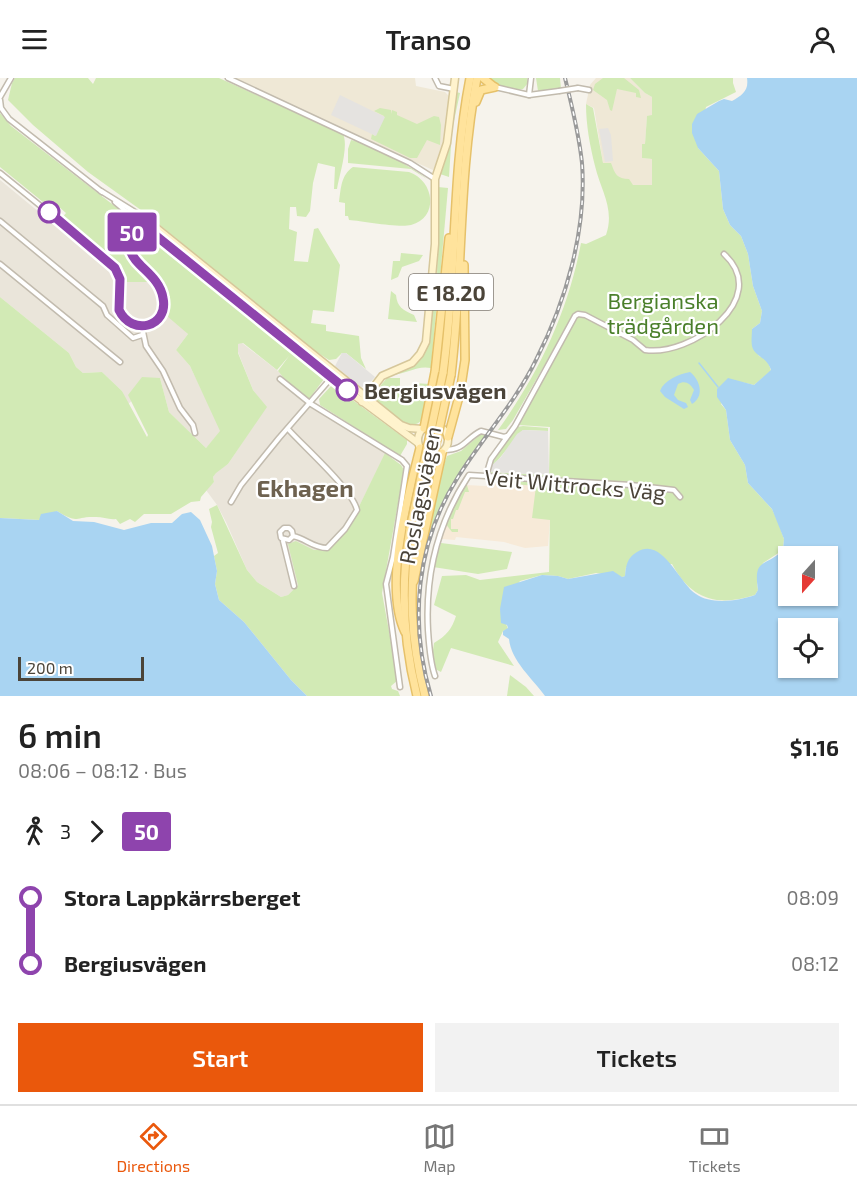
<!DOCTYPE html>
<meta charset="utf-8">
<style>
:root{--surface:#fff;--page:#f2f2f2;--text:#222;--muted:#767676;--line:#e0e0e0;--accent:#ea580c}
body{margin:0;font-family:"Exo 2",sans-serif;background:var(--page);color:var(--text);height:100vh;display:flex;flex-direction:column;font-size:22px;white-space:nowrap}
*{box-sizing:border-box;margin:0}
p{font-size:20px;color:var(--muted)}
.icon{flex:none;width:33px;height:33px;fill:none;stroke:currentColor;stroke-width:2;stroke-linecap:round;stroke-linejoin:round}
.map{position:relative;height:618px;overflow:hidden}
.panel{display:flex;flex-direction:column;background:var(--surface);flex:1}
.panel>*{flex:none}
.badge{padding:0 12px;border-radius:4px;font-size:21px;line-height:39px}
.needle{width:39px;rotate:201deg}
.controls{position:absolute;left:778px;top:468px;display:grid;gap:12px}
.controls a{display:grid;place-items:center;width:60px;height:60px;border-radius:0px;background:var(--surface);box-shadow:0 2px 4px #0004;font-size:30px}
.scale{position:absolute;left:18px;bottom:15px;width:126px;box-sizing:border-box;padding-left:6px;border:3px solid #4b4439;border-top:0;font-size:16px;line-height:21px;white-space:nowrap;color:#4b4439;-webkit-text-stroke:4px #fff;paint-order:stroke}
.map>.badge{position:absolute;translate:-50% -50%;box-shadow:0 0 0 3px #fff}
.legs{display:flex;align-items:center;gap:9px;height:66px;padding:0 18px;font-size:20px}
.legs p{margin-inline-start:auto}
.overview{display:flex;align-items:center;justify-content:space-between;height:102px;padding:0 18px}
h1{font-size:33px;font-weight:600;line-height:45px}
.cta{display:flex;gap:12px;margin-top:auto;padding:12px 18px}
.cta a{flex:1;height:69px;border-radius:0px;background:var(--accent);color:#fff;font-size:24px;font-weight:600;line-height:69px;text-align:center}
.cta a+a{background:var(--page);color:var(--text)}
ul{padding:0 18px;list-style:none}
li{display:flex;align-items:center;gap:21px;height:66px;font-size:22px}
li i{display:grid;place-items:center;width:9px;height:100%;margin:0 8px;background:currentColor}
li i::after{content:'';width:15px;height:15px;margin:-8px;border:4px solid;border-radius:50%;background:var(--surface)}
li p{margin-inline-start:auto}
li:first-child i{background:linear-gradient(#0000 50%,currentColor 0)}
li:last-child i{background:linear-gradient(currentColor 50%,#0000 0)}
header{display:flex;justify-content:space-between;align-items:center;height:78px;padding:0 18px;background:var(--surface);font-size:27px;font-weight:600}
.menu{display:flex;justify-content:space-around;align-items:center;height:84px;border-top:2px solid var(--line);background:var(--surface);font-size:16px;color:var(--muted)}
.menu a{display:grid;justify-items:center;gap:3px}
.menu .on{color:var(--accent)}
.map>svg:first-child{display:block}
.residential{fill:#eae5da}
.commercial{fill:#f7ead8}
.education{fill:#efe8d6}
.green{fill:#d2eab5}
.parking{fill:#e5e3e0}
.water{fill:#a9d4f2;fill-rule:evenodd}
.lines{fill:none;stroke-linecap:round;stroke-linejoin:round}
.stream{stroke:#a9d4f2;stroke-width:1.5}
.street-casing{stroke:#c2bbae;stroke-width:7}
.secondary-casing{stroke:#d6c79b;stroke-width:9}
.primary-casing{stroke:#e6c16a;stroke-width:10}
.street{stroke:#fff;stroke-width:4}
.secondary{stroke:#fff3cd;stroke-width:6}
.primary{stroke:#ffe39c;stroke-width:7}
.rail-casing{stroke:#9a9a9a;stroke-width:4}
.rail{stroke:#fff;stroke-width:1.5;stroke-dasharray:4.5;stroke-linecap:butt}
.street-bridge-casing{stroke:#c2bbae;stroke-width:7;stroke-linecap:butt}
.primary-bridge-casing{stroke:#e6c16a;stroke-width:10;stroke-linecap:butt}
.street-bridge{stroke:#fff;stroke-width:4}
.primary-bridge{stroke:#ffe39c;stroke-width:7}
.line-1-casing{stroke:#fff;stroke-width:14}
.line-1{stroke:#8e44ad;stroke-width:9}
.stop-1-dot{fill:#fff;stroke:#8e44ad;stroke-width:3}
.labels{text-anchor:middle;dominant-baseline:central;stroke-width:4.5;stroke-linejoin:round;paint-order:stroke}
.shield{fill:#fff;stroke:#817c74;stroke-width:1.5}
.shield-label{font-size:21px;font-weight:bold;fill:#4b4439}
.park-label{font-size:22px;fill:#4a7f2a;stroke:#fff}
.stop-label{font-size:22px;font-weight:bold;fill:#4b4439;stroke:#fff;text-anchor:start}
.street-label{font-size:22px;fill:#4b4439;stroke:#fff}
.neighbourhood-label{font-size:24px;font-weight:bold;fill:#6e6250;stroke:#fff}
</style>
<header><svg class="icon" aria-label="menu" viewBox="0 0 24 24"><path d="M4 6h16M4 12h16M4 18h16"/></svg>Transo<svg class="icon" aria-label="person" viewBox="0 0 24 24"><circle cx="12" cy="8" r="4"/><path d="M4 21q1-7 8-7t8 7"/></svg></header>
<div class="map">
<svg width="857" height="618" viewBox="0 0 857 618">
<rect width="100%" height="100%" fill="#f6f3ec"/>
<g class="residential">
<polygon points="0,102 124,204 148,204 158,199 165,209 170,221 169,233 188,256 176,272 190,288 221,353 206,370 169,334 160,300 128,326 122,313 102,294 83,295 76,289 69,275 0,219"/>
<polygon points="242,265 278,293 293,311 388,370 348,451 330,471 314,472 296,463 298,507 288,517 281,519 257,504 247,492 226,444 217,427 206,412 214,404 213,399 216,394 228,386 266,329 253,312 238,274 237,266"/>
</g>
<polygon class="commercial" points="489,404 536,407 550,442 548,468 525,470 504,464 456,459 455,462 442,461 446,445 465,407 486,408"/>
<g class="education">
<polygon points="224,0 415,0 416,8 445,14 450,19 447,49 439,79 433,92"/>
<polygon points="596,0 630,0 645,15 652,19 652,38 647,38 645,66 642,67 642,80 652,81 652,107 633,107 621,101 603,85 594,30 586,26 590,7"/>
</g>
<g class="green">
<path d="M 15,0 L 88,0 L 93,6 L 96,0 L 219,0 L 343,56 C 349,68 339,98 337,111 L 334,111 L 335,89 L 318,85 L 313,105 L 310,133 L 306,139 L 297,138 L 296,129 L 290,129 L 289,151 L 297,154 L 294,183 L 308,184 L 314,151 L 318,150 L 340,187 L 334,234 L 313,232 L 311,245 L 326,247 L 326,253 L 359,258 L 361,280 L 366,291 L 346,275 L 342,275 L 336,281 L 329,282 L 309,269 L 145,135 L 88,94 L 33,47 L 8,22 L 12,5 Z"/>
<path d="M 486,0 L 527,0 L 528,5 L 523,11 C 511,13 494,9 486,0 Z"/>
<polygon points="536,0 560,0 561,11 538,13"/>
<polygon points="603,0 624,0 639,12 641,20 636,19 636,15 617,11 612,33 610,32 607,22 593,12 595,6"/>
<path d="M 630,0 L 733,0 L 733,5 L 736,14 L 706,29 L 698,70 L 719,93 L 723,131 L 730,147 L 741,158 L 748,176 L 753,208 L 762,233 L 760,245 L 752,251 L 753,264 L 759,278 C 767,280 769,285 771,293 L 754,307 L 741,304 L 721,326 L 726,332 L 730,362 L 745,387 L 748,405 L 772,431 L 778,444 L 784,461 L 783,472 L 763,485 L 757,506 L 758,512 L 755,517 C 718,529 691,522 672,486 L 626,489 L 625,498 L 622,499 L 596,495 L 568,501 L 558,498 L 542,497 L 520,503 L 500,531 L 508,551 L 503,553 L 498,564 L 514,588 L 451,570 L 441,594 L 435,591 L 432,579 L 434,565 C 446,558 452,551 456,538 L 434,527 L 442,498 L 466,497 L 480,502 L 549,494 L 550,442 L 532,440 L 536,408 L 489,404 L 490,394 L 549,397 L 550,349 L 518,347 L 553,279 L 552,274 L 513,342 L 506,351 L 498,352 C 539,295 568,234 581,165 L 586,166 L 606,157 C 615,131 601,113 595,88 C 590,68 586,47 586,26 L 593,30 L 603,85 L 611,85 C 615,96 617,101 629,101 L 633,107 L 652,107 L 652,81 L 642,80 L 642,66 L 645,66 L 647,38 L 652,37 L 652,19 L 645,15 Z"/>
<polygon points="456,14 460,15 452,52 449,99 440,96"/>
<polygon points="380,30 391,32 391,36 392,32 397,34 397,37 417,46 434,38 439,39 441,47 440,67 427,62 417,80 410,80 371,61 372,56 375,58 384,38 374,33"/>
<polygon points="0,35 11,48 134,143 123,158 122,173 148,204 124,204 118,188 62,140 66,135 58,128 54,133 0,89"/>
<path d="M 351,62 C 367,64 414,90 427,101 L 411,91 L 348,85 L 348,71 Z"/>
<path d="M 353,89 L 409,94 C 435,103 439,140 411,147 C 398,150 363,143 349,142 L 348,138 L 345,138 L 345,125 L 339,124 C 341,110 341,97 353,89 Z"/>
<polygon points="438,109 448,110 440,200 437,204"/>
<path d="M 143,152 L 324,298 L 324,301 L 309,321 L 293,311 L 278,293 L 289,278 L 277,292 L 243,265 L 238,266 L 238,275 L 253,312 L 267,329 L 228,386 L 216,395 L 213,399 L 214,404 L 201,419 L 200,423 L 191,424 L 171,436 L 144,436 L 135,444 L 130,441 L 120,446 L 116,441 C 109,442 103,439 96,439 C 73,438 80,447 57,433 L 40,442 L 0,440 L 0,219 L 69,275 L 76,289 L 83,295 L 102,294 L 122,313 L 147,359 L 148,357 L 128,317 L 142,299 L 160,300 L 169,334 L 206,370 L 220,353 L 190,288 L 176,272 L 188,256 L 167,238 C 179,208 145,193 135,169 L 137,158 Z"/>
<polygon points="401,175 423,177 419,183 402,189 398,199 391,202 393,183 400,183"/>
<path d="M 391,213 L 396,217 C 397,229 403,232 414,237 L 417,244 L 388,241 Z"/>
<path d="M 434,221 L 437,223 L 431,290 C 417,287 407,296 391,297 C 443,279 421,260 434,221 Z"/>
<path d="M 387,300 L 400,300 L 400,313 L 412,317 L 413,305 L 430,306 C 428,316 427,329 423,339 C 414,360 386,331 376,323 L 376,313 Z"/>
<polygon points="332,307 407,362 407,366 400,378 320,327 319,321"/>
<polygon points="523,348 548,350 548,353 523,352 493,388 491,386 517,349"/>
<path d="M 482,355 L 486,356 C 462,390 440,423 427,464 L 425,464 L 442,386 L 444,386 L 447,378 L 461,373 Z"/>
<polygon points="385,375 401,387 404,392 382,515 398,602 391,608 392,611 398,613 400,618 307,618 291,602 244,544 219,522 215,506 217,493 214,478 218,475 211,449 212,444 209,431 217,427 247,492 257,504 281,519 288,517 298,507 288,466 296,463 314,472 330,471 348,451"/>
<polygon points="466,404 469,414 465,414 458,432 456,432 453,441 451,441 451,451 458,451 458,454 452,454 445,445"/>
<polygon points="441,465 512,474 507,491 478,496 433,489"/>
<polygon points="510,597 526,609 534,618 507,618"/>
</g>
<g class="parking">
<polygon points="340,17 385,39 376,58 331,37"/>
<polygon points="608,50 611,57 613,83 605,84 599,51"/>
<polygon points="342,275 346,275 375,299 367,308 361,309 335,288"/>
<polygon points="523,352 548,353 549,397 490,394 492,387 501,379 517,356"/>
</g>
<g class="water">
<path d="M 747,0 L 857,0 L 857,618 L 545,618 C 533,601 511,583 509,561 L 503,557 L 503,553 L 508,550 L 507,547 L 501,545 L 500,531 L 504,509 L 542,497 L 558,498 L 568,501 L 613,493 L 622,499 L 625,498 C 626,487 627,480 637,474 C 662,458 679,505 696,516 C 711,527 738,523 755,517 L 758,512 C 753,479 765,490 783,472 L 784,461 L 772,431 L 748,405 L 745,387 L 730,362 L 726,332 L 717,319 L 717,311 L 728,300 L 754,307 L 771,292 C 767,279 754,278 752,268 C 751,263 752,256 752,251 L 760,245 L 762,233 L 753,208 L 748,176 L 741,158 L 730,147 L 723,131 L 719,93 L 698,70 L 692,55 L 692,46 L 697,36 L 719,23 L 724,21 L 732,23 C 742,17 749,13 747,0 ZM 789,478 L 828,478 L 828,518 L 789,518 ZM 789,550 L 828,550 L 828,590 L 789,590 Z"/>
<path d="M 690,294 C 700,302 705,318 692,326 L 690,322 L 694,312 C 690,305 685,302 678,306 L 674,317 L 678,322 L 686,325 L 688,329 L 684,331 L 665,319 L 660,313 C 664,302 679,296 690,294 Z"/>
<polygon points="57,433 73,443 94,444 124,452 151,445 172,445 182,436 191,434 200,442 212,468 217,493 215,506 219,522 244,544 291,602 307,618 0,618 0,440 39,442 41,436"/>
</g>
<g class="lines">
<polyline class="stream" points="699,285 718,309"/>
<defs>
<g id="street">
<polyline points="228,0 410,85 435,101"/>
<polyline points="435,0 439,8 454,11"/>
<polyline points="495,9 529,17 559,13"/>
<polyline points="578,10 589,12"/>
<polyline points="529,17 531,0"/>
<polyline points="0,19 11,0"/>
<polyline points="0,22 1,30 9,41 102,114"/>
<path d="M 0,95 L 111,185 C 130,206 109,225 124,241 C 140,258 167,242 164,220 C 160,200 130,187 128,167 C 127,157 137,147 143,139 L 101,113"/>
<polyline points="115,124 139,144"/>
<polyline points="0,143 103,228 107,237 133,260 142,257"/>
<polyline points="0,186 120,284"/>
<polyline points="142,249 146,268 163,293 180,330 193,347 195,355"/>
<polyline points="280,301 311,326 402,382 407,388 393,479 386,506 400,609"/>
<path d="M 288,351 C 304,369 352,411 357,432 L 345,451 L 327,470 C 313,470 305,460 293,458 L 289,462 L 281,460 L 280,454 L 284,450 L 289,450 L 292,453 L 293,458"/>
<path d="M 444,372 C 465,372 465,361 481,353 L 504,359 L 507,358"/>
<path d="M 486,398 L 491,381 L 515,348 L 575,238 L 578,236 L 585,237 L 633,262 L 645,272 C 690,279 773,221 724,176"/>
<polyline points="231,424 241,407 279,360 332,299"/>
<polyline points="283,463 294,508"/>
<path d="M 435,598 C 430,584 429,567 428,552 C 425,496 438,444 469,397 L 631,407 L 674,412 L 680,419"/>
</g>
<g id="secondary">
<polyline points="143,139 401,347 409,350 422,351"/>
<polyline points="139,144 355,318 418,365"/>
<polyline points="362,324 382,298 412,285 420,276 426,264 435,166 435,101 447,65 455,0"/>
<circle cx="433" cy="362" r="15"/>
</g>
<g id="primary">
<polyline points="483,0 493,8"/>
<polyline points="476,24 481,12 495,9"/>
<path d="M 443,295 C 457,197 451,98 470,0"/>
<path d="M 451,297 C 463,199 458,98 477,0"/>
<polyline points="424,350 435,294 449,160"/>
<polyline points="448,359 460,315 465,282 464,187"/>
<path d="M 410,451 C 400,508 403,562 417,618"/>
<path d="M 417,453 C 409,512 410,560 425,618"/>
<polyline points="414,503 442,375"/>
<path d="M 405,554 C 383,508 408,419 420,370"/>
</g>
</defs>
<use href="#street" class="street-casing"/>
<use href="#secondary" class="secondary-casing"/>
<use href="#primary" class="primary-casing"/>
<use href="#street" class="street"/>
<use href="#secondary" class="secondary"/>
<use href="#primary" class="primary"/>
<defs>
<path id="rail" d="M 431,618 C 409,544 416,465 458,399 C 483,359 515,325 536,282 C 566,223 587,152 582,85 C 579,56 572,28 565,0"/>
</defs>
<use href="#rail" class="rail-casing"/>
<use href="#rail" class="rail"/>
<defs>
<polyline id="street-bridge" points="559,13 578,10"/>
<g id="primary-bridge">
<polyline points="410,451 443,295"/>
<polyline points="417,453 451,297"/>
</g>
</defs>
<use href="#street-bridge" class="street-bridge-casing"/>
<use href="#primary-bridge" class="primary-bridge-casing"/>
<use href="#street-bridge" class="street-bridge"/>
<use href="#primary-bridge" class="primary-bridge"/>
</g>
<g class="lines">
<defs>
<path id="line-1" d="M 49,134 L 115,190 L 120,201 L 119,232 C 132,259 169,249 163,220 C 158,187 109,184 139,144 L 347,312"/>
</defs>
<use href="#line-1" class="line-1-casing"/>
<use href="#line-1" class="line-1"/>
</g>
<g class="stop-1-dot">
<circle cx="49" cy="134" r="10"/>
<circle cx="347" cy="312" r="10"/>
</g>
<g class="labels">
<rect class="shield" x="409" y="196" width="84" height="36" rx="4.5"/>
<g class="shield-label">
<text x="451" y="214">E 18.20</text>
</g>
<g class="park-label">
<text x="663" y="222">Bergianska<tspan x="663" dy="25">trädgården</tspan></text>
</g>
<g class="stop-label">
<text x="364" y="312">Bergiusvägen</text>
</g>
<g class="street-label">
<text transform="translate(575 406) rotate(5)">Veit Wittrocks Väg</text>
<text transform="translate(419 417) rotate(-79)">Roslagsvägen</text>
</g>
<g class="neighbourhood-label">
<text x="305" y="409">Ekhagen</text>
</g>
</g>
</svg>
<div class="controls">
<a><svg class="needle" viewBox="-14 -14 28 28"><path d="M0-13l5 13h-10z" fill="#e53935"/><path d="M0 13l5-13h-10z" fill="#767676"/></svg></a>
<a><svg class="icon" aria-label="locate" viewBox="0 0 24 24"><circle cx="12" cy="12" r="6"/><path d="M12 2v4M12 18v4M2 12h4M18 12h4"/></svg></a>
</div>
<div class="scale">200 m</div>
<b class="badge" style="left:132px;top:154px;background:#8e44ad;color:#fff">50</b>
</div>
<section class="panel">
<div class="overview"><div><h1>6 min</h1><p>08:06 – 08:12 · Bus</p></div><b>$1.16</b></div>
<div class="legs"><svg class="icon" aria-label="walk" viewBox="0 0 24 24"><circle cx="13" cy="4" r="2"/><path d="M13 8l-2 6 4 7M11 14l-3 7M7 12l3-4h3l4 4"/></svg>3<svg class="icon" aria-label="forward" viewBox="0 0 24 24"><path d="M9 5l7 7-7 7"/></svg><b class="badge" style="background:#8e44ad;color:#fff">50</b></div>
<ul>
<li><i style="color:#8e44ad"></i><b>Stora Lappkärrsberget</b><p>08:09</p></li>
<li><i style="color:#8e44ad"></i><b>Bergiusvägen</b><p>08:12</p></li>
</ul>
<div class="cta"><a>Start</a><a>Tickets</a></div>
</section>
<nav class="menu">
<a class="on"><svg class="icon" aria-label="directions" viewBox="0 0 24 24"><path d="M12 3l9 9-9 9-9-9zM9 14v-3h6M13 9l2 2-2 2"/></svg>Directions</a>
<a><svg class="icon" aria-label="map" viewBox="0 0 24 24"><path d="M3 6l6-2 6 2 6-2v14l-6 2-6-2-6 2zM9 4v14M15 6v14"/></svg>Map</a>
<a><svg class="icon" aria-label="tickets" viewBox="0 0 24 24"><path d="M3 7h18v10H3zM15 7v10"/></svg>Tickets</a>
</nav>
